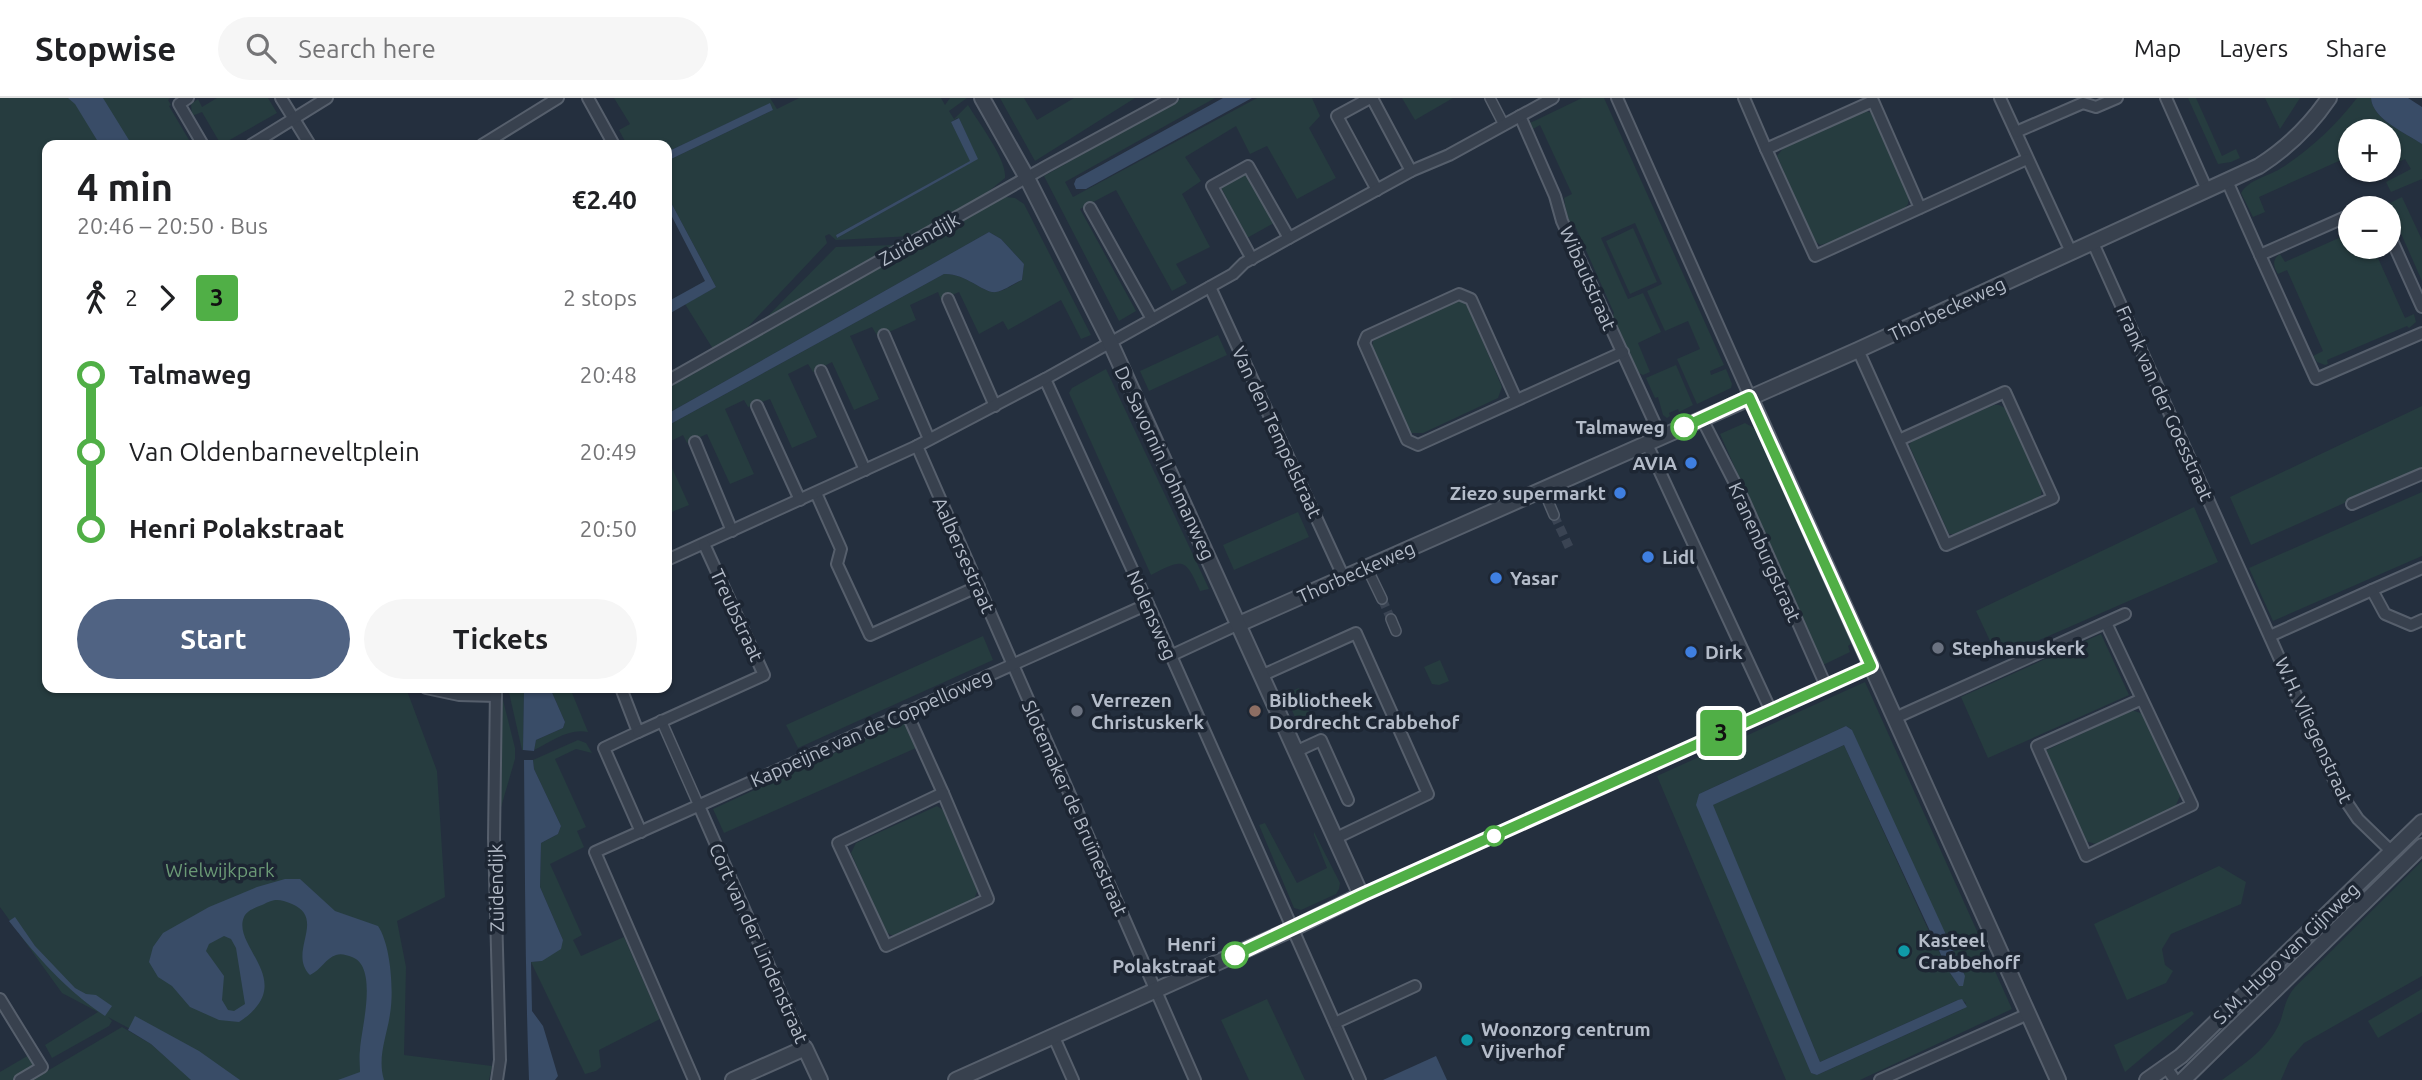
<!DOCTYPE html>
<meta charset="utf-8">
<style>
:root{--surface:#fff;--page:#f6f6f6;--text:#202124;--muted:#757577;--line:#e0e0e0;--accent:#506383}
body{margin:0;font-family:Ubuntu,sans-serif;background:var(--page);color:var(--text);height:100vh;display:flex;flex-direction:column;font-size:26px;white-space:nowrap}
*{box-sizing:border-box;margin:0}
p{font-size:23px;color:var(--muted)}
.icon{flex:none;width:38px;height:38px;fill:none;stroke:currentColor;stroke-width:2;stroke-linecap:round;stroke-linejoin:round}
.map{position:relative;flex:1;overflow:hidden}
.side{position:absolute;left:42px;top:42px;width:630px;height:553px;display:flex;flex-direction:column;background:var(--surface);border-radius:14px;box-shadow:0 2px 5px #0004}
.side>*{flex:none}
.badge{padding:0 14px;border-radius:5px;font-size:24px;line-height:46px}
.tools{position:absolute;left:2338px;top:21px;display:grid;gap:14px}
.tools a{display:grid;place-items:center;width:63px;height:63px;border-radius:50%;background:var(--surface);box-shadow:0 2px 5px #0004;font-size:35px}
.map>.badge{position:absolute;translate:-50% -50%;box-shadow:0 0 0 4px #fff}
.legs{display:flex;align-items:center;gap:10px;height:77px;padding:0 35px;font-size:23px}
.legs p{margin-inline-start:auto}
.summary{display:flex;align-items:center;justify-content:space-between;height:119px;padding:0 35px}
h1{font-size:38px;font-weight:600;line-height:52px}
.primary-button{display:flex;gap:14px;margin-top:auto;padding:14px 35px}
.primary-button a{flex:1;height:80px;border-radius:42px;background:var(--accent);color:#fff;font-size:28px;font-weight:600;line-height:80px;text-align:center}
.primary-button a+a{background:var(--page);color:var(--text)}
ul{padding:0 35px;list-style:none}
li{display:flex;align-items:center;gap:24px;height:77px;font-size:26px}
li i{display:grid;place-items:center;width:10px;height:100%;margin:0 9px;background:currentColor}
li i::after{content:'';width:18px;height:18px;margin:-9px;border:5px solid;border-radius:50%;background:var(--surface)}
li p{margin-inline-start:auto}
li:first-child i{background:linear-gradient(#0000 50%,currentColor 0)}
li:last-child i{background:linear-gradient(currentColor 50%,#0000 0)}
header{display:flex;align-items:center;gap:42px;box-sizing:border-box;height:98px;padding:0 35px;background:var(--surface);border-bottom:2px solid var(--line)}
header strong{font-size:33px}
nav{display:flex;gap:38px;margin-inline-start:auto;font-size:24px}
.search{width:490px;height:63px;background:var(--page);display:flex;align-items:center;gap:18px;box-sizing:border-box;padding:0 24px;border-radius:38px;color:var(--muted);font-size:26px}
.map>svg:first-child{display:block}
.green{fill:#263c3f;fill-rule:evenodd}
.water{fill:#394c67;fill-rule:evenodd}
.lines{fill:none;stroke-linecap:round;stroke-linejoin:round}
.pedestrian-tunnel{stroke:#3a4453;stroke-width:9;stroke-dasharray:9 4.5;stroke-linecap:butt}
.pedestrian-casing{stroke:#565f6c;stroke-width:12}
.minor-casing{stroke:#565f6c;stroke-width:14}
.tertiary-casing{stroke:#565f6c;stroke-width:18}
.pedestrian{stroke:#38414e;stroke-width:9}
.minor{stroke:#38414e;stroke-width:10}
.tertiary{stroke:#38414e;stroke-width:14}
.line-1-casing{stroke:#fff;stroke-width:16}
.line-1{stroke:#50af46;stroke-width:10}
.stop-1-dot{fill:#fff;stroke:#50af46;stroke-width:3.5}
.shop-dot{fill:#3f7fe0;stroke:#1d2633;stroke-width:2.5}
.worship-dot{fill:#6b7280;stroke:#1d2633;stroke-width:2.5}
.education-dot{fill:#8d6e63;stroke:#1d2633;stroke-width:2.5}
.culture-dot{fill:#0f9aa8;stroke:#1d2633;stroke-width:2.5}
.labels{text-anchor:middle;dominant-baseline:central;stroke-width:7;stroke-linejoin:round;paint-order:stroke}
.street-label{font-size:19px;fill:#b4bcc9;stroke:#1d2633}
.stop-label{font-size:19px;font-weight:bold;fill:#b4bcc9;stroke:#1d2633;text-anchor:end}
.poi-label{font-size:19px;font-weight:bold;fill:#b4bcc9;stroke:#1d2633;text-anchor:start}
.park-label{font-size:19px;fill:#6b9a76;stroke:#1d2633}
</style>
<header>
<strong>Stopwise</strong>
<div class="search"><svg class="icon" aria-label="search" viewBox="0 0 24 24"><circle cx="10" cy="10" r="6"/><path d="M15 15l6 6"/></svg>Search here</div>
<nav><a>Map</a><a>Layers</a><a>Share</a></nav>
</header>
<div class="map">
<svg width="2422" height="982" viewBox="0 0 2422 982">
<rect width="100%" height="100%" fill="#242f3e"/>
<g class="green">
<polygon points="0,0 170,0 168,2 171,7 169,8 192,47 47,47 47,590 406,590 437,673 445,799 397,823 406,869 404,957 492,968 489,982 32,982 122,929 151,946 189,979 166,950 108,919 112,923 109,928 52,960 45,947 98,914 62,895 0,809"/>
<polygon points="217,0 268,0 277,15 226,44 227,47 217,47 220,45 202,14 192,18 191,6 198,1 202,9"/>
<path d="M 614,0 L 770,0 L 777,11 L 799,0 L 941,0 L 945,7 L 950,0 L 967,0 L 949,13 L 954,21 L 968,7 C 978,24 1007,61 1005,80 L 989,93 L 912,138 L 836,142 L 829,136 L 825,138 L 827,145 L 744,233 L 713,251 L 685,206 L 716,189 L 667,97 L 667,63 L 773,12 L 769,6 L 667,54 L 667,47 L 627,47 L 619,32 L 630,26 ZM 957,20 L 959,20 L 977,61 L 837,140 L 836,137 L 971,63 L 951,24 Z"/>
<polygon points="1000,0 1024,0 1037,22 1074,0 1135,0 1035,63"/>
<polygon points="1182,0 1215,0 1065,84 1073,99 1257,0 1312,0 1320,18 1309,30 1336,80 1297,101 1267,48 1250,56 1236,28 1185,59 1201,83 1182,96 1210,149 1176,166 1187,185 1172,193 1116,92 1080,111 1136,213 1119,223 1044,78"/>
<polygon points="1402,0 1453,0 1415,22"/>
<path d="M 1582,0 L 1604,0 L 1724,267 L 1710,273 L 1711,277 L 1726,271 L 1732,286 L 1731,290 L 1697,306 L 1677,261 L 1700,251 L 1688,223 L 1665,233 L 1647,193 L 1662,186 L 1635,125 L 1601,140 L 1628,201 L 1643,195 L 1661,234 L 1638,245 L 1650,274 L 1643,277 L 1639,275 L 1622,238 L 1611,223 L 1614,215 L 1576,130 C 1566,123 1566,112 1564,100 L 1572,96 L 1540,27 L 1533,31 L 1530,25 Z"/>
<polygon points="2188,0 2196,0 2222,58 2236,51 2240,60 2231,64 2218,66"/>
<polygon points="2265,0 2300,0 2280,31"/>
<path d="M 2357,0 L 2371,0 C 2372,21 2406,35 2422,46 L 2422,81 L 2391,94 L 2386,84 L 2411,71 L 2405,61 L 2392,67 L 2389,61 L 2389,33 L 2350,33 L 2350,58 L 2259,99 L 2265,114 L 2253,119 L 2241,95 C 2249,81 2270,78 2283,69 C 2311,51 2337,26 2357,0 Z"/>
<polygon points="1864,12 1871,15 1909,98 1908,106 1903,112 1828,145 1820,147 1814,142 1777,58 1785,48"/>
<polygon points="1246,76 1274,125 1247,140 1221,89"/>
<path d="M 1005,99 L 1015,100 L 1024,106 L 1091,237 L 1081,241 L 1061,202 L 1008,232 L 1003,223 L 979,236 L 959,194 L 941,202 L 938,194 L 910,207 L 916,222 L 878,239 L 872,229 L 850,238 L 879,301 L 854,312 L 832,264 L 813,274 L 808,266 L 788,276 L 817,339 L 792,350 L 770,301 L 748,309 L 744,302 L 725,311 L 754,376 L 730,386 L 707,336 L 687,345 L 683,337 L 667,345 L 667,328 L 944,176 C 966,175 984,196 996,194 C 1004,193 1014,186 1022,182 L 1024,166 L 1001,141 L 989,134 L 667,316 L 667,291 Z"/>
<polygon points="2402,99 2422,142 2422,183 2388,106"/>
<polygon points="1633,130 1657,184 1630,196 1606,143"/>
<path d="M 2350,135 L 2350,149 L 2373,149 L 2405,220 L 2414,216 L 2416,224 L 2409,230 L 2407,228 L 2327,262 L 2328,266 L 2325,267 L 2317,264 L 2313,258 L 2323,253 L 2287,172 L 2278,176 C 2273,168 2272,161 2280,156 L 2285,164 Z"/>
<polygon points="895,147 760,226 836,149"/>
<polygon points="1456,203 1463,204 1468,209 1502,289 1498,300 1423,335 1409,335 1372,249 1373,243 1379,238"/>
<polygon points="1218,237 1227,257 1149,293 1140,273"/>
<polygon points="1676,267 1693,307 1679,314 1678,311 1669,315 1670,318 1667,320 1663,317 1658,299 1655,300 1646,280"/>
<path d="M 1106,271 L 1209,491 L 1200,493 C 1185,459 1183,461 1151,477 L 1069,295 L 1072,290 Z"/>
<polygon points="1994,307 1999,307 2005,310 2042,389 2041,397 2036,401 1954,436 1949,436 1909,347 1913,342"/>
<polygon points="2422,308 2422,370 2251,447 2230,399"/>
<polygon points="1745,325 1754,330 1852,545 1848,548 1850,554 1823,567 1720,336"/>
<polygon points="667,359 689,407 667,416"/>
<polygon points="2422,394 2422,458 2273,523 2249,470"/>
<polygon points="2194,409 2218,464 1998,560 1976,513"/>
<polygon points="1298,414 1309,439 1234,472 1223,447"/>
<polygon points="2101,536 2129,597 1988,660 1961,599"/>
<polygon points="983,538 993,562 798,650 786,627"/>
<polygon points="1440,562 1449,583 1439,587 1432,586 1424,569"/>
<path d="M 1865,584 L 2012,911 L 1860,982 L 1786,982 L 1657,678 ZM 1846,628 L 1851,631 L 1959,888 L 1948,872 L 1927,829 L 1844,647 L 1712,707 L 1820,964 L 1958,902 L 1962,902 L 1966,905 L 1963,911 L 1817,977 L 1811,975 L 1697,707 L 1699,696 Z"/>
<polygon points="500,590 515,650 515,661 497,723"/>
<polygon points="508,590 524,590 523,652 522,652"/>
<path d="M 550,590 L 570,590 L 588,634 C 568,630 551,644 534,652 L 536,642 L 563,630 L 565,624 Z"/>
<polygon points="1299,590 1311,618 1297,624 1285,596"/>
<polygon points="2132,612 2143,616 2180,698 2175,709 2096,746 2085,743 2046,658 2047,652"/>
<polygon points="904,623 916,650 724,735 713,711"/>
<polygon points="578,642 586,645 592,655 576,651 555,661 586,729 577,733 584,749 550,766 582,837 573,842 581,858 624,839 660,921 599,952 601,969 596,973 585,976 531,864 542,863 563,842 540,789 541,745 558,736 561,728 534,671 533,662"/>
<polygon points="937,708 943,712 978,791 974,802 898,837 891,837 886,834 851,755 856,745"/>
<polygon points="1265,725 1297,785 1327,770 1314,737 1314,734 1340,785 1339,791 1336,796 1301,812 1294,810 1259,727"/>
<path d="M 2422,763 L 2422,878 L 2304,945 L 2290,961 L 2281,982 L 2222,982 C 2244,966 2269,950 2280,924 C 2285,910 2285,901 2295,889 Z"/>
<polygon points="2219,768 2246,784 2241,806 2171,836 2162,851 2165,867 2173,873 2166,885 2127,902 2094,826"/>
<polygon points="2422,891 2422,914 2378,940 2368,923"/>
<polygon points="1267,901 1305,982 1249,982 1221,922"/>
<polygon points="2192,913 2194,916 2125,974 2114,947"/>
<polygon points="29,957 37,969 16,982 0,982 0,974"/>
</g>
<g class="water">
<polygon points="68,0 103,0 132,47 100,47 75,6"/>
<polygon points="1223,0 1252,0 1086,91 1076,91 1074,86 1076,81"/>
<path d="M 2371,0 L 2408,0 L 2422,9 L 2422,46 C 2406,35 2372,21 2371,0 Z"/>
<polygon points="770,5 773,12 667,63 667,54"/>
<polygon points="959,20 978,61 837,140 836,137 970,63 951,24"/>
<polygon points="667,97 716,189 667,217 667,204 705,183 667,109"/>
<path d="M 989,134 L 1001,141 L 1024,166 L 1022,182 C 1014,185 1004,193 996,194 C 984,196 966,175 944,176 L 667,328 L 667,316 Z"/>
<polygon points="524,590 550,590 565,624 563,630 536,642 534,653 523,652"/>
<polygon points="1846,628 1852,632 1965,878 1963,888 1959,888 1948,872 1844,647 1713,707 1820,964 1958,902 1962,901 1967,909 1817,977 1811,975 1696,707 1699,696"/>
<path d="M 524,662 L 533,662 L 534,671 L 561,728 L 558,736 L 541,745 L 540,789 L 563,842 L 561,851 L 542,863 L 531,864 L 532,913 L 543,928 L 558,978 L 555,982 L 529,982 C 525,875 525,769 524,662 Z"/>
<path d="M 285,781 L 300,781 L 335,813 L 378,828 C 391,847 394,894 390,916 C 387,938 377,959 384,982 L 338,982 L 360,974 C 360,967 359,959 360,952 C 361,931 379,869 352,859 C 347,857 341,855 336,857 C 326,860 321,872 310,877 C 287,854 327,821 292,806 C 278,800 274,801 262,807 C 255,810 247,812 244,819 C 231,849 300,884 239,924 L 219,922 L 190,909 L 172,888 L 158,879 L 149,864 L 153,849 L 163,835 L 209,809 L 257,789 ZM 224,838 L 231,841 L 236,850 L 245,906 L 234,913 L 228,912 L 222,902 L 224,878 L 206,853 L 209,846 Z"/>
<path d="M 15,819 L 35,848 L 75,890 L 86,896 L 96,897 L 112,908 L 105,918 C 66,892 37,859 9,823 Z"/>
<polygon points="135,918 199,953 240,982 191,982 151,946 128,932"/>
<polygon points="1436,958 1447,982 1383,982"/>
</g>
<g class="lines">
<g class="pedestrian-tunnel">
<polyline points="1554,417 1569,449"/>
<polyline points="1382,501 1391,521"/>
</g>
<defs>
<g id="pedestrian">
<polyline points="1490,0 1504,27"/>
<polyline points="1543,391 1554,417"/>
<polyline points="1367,470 1382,501"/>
<polyline points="1391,521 1396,533"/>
<polyline points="661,622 699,708"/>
</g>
<g id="minor">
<polyline points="188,0 179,6 203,47"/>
<polyline points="281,0 310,47"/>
<polyline points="588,0 614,47"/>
<polyline points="1370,0 1337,18 1377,92"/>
<polyline points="1372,0 1411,73"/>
<polyline points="1617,0 1750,299"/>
<polyline points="1744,0 1766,51"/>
<polyline points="2000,0 2071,154"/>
<polyline points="2166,0 2207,92"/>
<polyline points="1520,18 1555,98 1562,123 1661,339"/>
<polyline points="2016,34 2083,5 2096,9 2117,0"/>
<polyline points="251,47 327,0"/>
<polyline points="482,47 558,0"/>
<polyline points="2227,83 2260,157"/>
<polyline points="1090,110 1152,221"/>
<polyline points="1920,110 1873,3 1766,51 1815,158 2027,61"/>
<polyline points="2364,110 2370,108 2375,110"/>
<polyline points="2350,117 2260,157 2316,281 2422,235"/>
<polyline points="2389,136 2422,209"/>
<polyline points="2093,145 2339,693 2358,721 2391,753"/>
<polyline points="1252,161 1212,88 1248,68 1289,140"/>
<polyline points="1210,189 1344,480"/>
<polyline points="948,201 995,308"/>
<polyline points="884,237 929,341"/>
<polyline points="1858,252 1946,447 2053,400 2005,294 1899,342"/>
<polyline points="821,273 865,372"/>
<polyline points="1045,281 1148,506 1360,982"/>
<polyline points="667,283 1047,68 1172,0"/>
<polyline points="1516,301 1471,201 1459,196 1367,238 1364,245 1407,342 1418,347 1623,254"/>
<polyline points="757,308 800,402"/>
<polyline points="1702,321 1744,403 1826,588"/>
<polyline points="695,344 732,433"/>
<polyline points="1647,346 1771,613"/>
<polyline points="917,348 1195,982"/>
<polyline points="816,395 841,451 837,466 870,537 979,488"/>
<polyline points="2352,406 2422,376"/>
<polyline points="667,462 917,348 1045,281 1233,176 1244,165 1289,140 1411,73 1449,57 1553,0"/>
<polyline points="2422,470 2372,492 2385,516 2411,527 2422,522"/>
<polyline points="2106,525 2192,707 2086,758 2037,648 2142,601"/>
<polyline points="2270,538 2372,492"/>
<polyline points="1170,558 1239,526"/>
<polyline points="1263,577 1356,535 1428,696 1336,740"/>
<polyline points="426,590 459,597 496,598"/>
<polyline points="496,590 494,740 500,962 497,982"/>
<polyline points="621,590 638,634 604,650 641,734"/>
<polyline points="906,613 943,695"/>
<polyline points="1895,620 2125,516"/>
<polyline points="638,634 764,577 704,446"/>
<polyline points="1297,653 1321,642 1348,702"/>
<polygon points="943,695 988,801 886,848 838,745"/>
<polyline points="699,708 805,950"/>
<polyline points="1361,797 1871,568"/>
<polyline points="0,901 42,969 20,982"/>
<polyline points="1335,925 1415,888"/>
<polyline points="1053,937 1073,982"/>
<polyline points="2166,969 2175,982"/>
<polyline points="694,982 595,754 1148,506"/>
<polyline points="1880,982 2028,916"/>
</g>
<g id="tertiary">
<polyline points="1750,299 2058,982"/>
<path d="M 1239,526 L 1858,252 L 2259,68 C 2287,50 2310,28 2329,0"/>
<polyline points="733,982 805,950 820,982"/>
<polyline points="956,982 1292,831 1361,797 1110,244 1027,80 982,0"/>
<polyline points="2147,982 2181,958 2422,724"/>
<polyline points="2183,982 2422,748"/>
</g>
</defs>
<use href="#pedestrian" class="pedestrian-casing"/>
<use href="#minor" class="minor-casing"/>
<use href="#tertiary" class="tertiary-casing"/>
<use href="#pedestrian" class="pedestrian"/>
<use href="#minor" class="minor"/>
<use href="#tertiary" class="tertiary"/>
</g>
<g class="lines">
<defs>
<polyline id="line-1" points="1235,857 1362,797 1871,568 1749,299 1684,329"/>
</defs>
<use href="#line-1" class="line-1-casing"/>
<use href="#line-1" class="line-1"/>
</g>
<g class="stop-1-dot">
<circle cx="1684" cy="329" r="12"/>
<circle cx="1494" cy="738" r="9"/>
<circle cx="1235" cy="857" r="12"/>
</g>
<g class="shop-dot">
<circle cx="1691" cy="365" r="7"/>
<circle cx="1620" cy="395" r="7"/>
<circle cx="1648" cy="459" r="7"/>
<circle cx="1496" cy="480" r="7"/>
<circle cx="1691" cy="554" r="7"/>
</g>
<g class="worship-dot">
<circle cx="1938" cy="550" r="7"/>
<circle cx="1077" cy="613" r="7"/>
</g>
<circle class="education-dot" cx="1255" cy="613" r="7"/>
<g class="culture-dot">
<circle cx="1904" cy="853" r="7"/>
<circle cx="1467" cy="942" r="7"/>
</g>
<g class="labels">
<g class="street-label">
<text transform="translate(919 141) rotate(-29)">Zuidendijk</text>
<text transform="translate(1588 180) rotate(66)">Wibautstraat</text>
<text transform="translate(1947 211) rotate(-25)">Thorbeckeweg</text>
<text transform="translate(2165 305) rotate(66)">Frank van der Goesstraat</text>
<text transform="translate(1277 334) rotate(65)">Van den Tempelstraat</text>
<text transform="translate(1165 365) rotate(65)">De Savornin Lohmanweg</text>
<text transform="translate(1765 454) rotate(66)">Kranenburgstraat</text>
<text transform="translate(964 457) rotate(66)">Aalbersestraat</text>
<text transform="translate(1356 474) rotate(-24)">Thorbeckeweg</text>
<text transform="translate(737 517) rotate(65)">Treubstraat</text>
<text transform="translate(1152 517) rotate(66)">Nolensweg</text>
<text transform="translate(871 630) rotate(-24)">Kappeijne van de Coppelloweg</text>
<text transform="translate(2314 632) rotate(65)">W.H. Vliegenstraat</text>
<text transform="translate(1075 710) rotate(66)">Slotemaker de Bruïnestraat</text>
<text transform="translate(496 790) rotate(-91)">Zuidendijk</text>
<text transform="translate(759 845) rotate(66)">Cort van der Lindenstraat</text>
<text transform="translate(2286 855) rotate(-44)">S.M. Hugo van Gijnweg</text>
</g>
<g class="stop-label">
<text x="1665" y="329">Talmaweg</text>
<text x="1216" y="846">Henri<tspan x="1216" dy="22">Polakstraat</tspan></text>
</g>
<g class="poi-label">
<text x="1677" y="365" text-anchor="end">AVIA</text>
<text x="1606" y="395" text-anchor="end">Ziezo supermarkt</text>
<text x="1662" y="459">Lidl</text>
<text x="1510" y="480">Yasar</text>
<text x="1952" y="550">Stephanuskerk</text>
<text x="1705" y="554">Dirk</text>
<text x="1091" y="602">Verrezen<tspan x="1091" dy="22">Christuskerk</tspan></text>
<text x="1269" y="602">Bibliotheek<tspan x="1269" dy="22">Dordrecht Crabbehof</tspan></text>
<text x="1918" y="842">Kasteel<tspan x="1918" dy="22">Crabbehoff</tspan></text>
<text x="1481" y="931">Woonzorg centrum<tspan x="1481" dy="22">Vijverhof</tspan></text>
</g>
<g class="park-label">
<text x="220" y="772">Wielwijkpark</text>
</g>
</g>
</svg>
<div class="tools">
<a>+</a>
<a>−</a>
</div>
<b class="badge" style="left:1721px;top:635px;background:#50af46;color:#111">3</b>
<section class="side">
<div class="summary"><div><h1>4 min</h1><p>20:46 – 20:50 · Bus</p></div><b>€2.40</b></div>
<div class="legs"><svg class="icon" aria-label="walk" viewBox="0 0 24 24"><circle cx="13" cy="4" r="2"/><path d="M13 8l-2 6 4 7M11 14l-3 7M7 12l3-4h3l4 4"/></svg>2<svg class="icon" aria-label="forward" viewBox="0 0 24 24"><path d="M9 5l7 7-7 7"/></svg><b class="badge" style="background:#50af46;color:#111">3</b><p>2 stops</p></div>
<ul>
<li><i style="color:#50af46"></i><b>Talmaweg</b><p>20:48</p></li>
<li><i style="color:#50af46"></i><span>Van Oldenbarneveltplein</span><p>20:49</p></li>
<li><i style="color:#50af46"></i><b>Henri Polakstraat</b><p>20:50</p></li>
</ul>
<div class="primary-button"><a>Start</a><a>Tickets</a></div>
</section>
</div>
